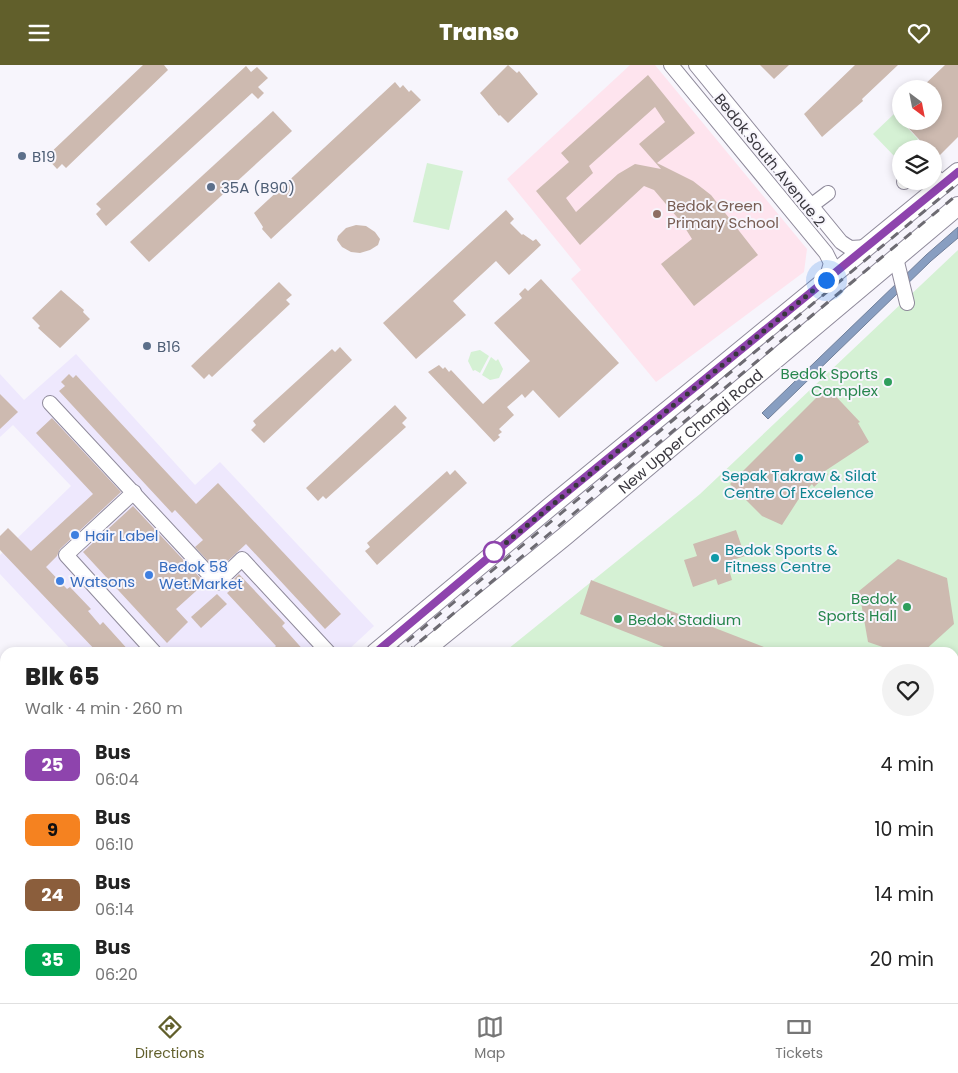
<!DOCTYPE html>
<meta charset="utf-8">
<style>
:root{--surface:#fff;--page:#f2f2f2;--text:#222;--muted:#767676;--line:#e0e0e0;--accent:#615f2b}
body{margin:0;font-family:Poppins,sans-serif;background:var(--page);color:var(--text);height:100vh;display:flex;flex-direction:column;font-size:19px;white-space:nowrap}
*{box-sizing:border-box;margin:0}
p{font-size:16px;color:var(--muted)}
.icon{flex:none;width:28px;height:28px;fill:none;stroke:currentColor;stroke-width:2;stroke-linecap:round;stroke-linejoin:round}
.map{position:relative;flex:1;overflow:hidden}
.drawer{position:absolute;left:0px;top:582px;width:959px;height:356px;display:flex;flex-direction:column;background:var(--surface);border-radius:15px 15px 0 0;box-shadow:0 2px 8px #0003}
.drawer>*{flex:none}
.badge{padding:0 10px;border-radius:8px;font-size:18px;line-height:32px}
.needle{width:32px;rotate:148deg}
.fabs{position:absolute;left:892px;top:15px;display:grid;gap:10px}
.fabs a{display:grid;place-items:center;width:50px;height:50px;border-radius:50%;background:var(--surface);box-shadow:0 2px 8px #0003;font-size:25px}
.you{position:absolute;width:25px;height:25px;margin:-12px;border:4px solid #fff;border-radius:50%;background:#1a73e8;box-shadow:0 0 0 8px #1a73e833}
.map>.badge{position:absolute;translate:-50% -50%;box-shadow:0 0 0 2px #fff}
.round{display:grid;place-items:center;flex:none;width:52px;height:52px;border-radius:26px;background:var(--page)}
.headline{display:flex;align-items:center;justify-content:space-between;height:85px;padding:0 25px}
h1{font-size:24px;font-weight:800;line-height:38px}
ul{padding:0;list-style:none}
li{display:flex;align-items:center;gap:15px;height:65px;padding:0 25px}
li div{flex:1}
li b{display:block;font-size:19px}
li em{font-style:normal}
li .badge{min-width:55px;font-weight:700;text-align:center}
header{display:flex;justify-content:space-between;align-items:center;height:65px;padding:0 25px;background:var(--accent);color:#fff;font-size:22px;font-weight:800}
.tabs{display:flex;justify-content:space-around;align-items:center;height:70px;border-top:1px solid var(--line);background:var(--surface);font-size:14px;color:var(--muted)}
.tabs a{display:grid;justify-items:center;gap:2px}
.tabs .selected{color:var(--accent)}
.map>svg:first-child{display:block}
.built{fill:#eee8fd}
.education{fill:#fee4ee}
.green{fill:#d5f1d4}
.water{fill:#889ec1;stroke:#707f9a}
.building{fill:#cdbab0;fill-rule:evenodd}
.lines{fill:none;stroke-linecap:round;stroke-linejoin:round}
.minor-casing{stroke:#8f8a9b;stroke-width:16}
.major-casing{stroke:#8f8a9b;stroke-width:20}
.minor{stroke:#fff;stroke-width:14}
.major{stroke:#fff;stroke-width:18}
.rail{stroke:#6d6b72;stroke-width:3;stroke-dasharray:9 9;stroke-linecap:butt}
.line-casing{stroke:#fff;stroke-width:11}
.line{stroke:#8e44ad;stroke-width:8}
.walk{stroke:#39373e;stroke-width:5;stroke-dasharray:0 9}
.service-dot{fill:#5c6f8a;stroke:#f7f5fc;stroke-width:2}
.education-dot{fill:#8d6e63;stroke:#f7f5fc;stroke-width:2}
.leisure-dot{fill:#2e9e5b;stroke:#f7f5fc;stroke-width:2}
.culture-dot{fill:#0f9aa8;stroke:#f7f5fc;stroke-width:2}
.shop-dot{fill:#3f7fe0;stroke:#f7f5fc;stroke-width:2}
.stop-dot{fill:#fff;stroke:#8e44ad;stroke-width:2.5}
.labels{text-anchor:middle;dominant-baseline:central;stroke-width:4;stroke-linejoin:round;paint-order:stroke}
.service-label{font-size:15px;fill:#4e5e75;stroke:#f7f5fc;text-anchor:start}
.street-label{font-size:15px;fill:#39373e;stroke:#f7f5fc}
.education-label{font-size:15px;fill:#785e54;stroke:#f7f5fc;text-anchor:start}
.leisure-label{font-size:15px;fill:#27864d;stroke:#f7f5fc;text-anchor:end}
.culture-label{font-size:15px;fill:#0d838f;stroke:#f7f5fc}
.shop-label{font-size:15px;fill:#366cbe;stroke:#f7f5fc;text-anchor:start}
</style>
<header><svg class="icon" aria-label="menu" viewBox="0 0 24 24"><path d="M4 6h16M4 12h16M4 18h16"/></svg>Transo<svg class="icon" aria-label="heart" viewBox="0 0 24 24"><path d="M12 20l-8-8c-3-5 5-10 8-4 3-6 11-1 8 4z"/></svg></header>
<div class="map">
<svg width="958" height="938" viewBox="0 0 958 938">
<rect width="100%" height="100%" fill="#f7f5fc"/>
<polygon class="built" points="76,289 195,420 220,397 374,561 346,587 73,587 0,509 0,490 71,421 13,360 0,372 0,309 24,335"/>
<g class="education">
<polygon points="630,0 655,0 807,184 804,207 656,317 571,214 581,205 507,114"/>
<polygon points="0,823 5,828 5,934 26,934 22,938 0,938"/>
</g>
<g class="green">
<polygon points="894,49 918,74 907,84 901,84 901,90 897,94 873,69"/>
<polygon points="427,98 463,106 449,165 413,157"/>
<polygon points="958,185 958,634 954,638 954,588 503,588 700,429"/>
<polygon points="480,285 489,291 480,308 475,305 473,306 468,296 471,287"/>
<polygon points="491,292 496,296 498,294 503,304 499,313 490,315 482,310"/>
</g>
<polygon class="water" points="958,162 958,173 931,196 768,354 762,348 926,190"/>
<g class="building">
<polygon points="143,0 164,0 168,5 66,103 62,99 57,104 46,92"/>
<polygon points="508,0 517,8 519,6 538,29 508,58 500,50 499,51 480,28"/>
<polygon points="760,0 789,0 774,14"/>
<polygon points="855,0 898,0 862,34 863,36 822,72 804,49"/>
<polygon points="945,0 958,0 958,72 934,96 934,84 928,84 902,56 934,56 934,24 920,24"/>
<polygon points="246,1 251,7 257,2 268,13 258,22 264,28 258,34 252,28 106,161 96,149 101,144 96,139"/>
<path d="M 648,10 L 695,68 L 657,98 L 693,116 L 711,130 L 758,190 L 694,241 L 661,199 L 692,174 L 682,158 L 654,125 L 644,121 L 580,180 L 536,126 L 569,97 L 561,88 ZM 655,42 L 665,57 L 639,79 L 661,104 L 635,99 L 618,109 L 576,147 L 566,133 L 593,108 L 589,101 Z"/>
<polygon points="395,17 400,23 403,20 409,27 411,25 421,35 271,174 262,164 263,162 254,148"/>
<polygon points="273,46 292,66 149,197 130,177"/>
<polygon points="506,145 514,154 510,158 522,170 523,169 533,176 536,174 541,180 509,210 496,196 453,236 466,250 416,294 383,258"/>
<polygon points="356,160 366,161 375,167 380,174 378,180 370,185 360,188 351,187 342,182 337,175 338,171 346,163"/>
<polygon points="541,214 619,298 559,353 533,325 525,333 522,329 507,342 514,350 499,364 502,367 498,370 500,372 494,377 428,307 439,300 443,304 445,302 449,307 451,305 483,339 530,296 494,258 522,233 519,229 525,223 528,226"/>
<polygon points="279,217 292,230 286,235 290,239 212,312 209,309 204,314 191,301"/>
<polygon points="61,225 84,245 83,247 90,254 60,283 38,263 40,261 32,253"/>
<polygon points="340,282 352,295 264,378 251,365 256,360 253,356 332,284 335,287"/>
<polygon points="69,309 73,313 76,310 196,439 218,418 341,549 325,564 246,479 217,506 195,482 203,475 175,445 172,448 59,326 65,321 61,317"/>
<polygon points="827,322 860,357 858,358 869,377 825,406 828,409 814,422 812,419 800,432 782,460 762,451 730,419"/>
<polygon points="0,329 18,347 0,364"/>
<polygon points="395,340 407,353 402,358 406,362 326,434 323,431 318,436 306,423"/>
<polygon points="52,353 121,427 60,484 57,491 46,502 67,524 70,522 91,544 88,546 100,560 103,557 131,588 98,588 0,485 0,471 8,463 31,486 93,429 36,368"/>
<polygon points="455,405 467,418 377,500 365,486 370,482 367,478 447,406 450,410"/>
<polygon points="133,441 205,518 176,544 188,557 167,578 83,487"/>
<polygon points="736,465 745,491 727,497 732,515 718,520 716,514 693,522 684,495 697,491 693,479"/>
<polygon points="898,494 947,513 954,559 922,588 900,588 868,577 859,526"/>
<polygon points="239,509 285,558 282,561 306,588 269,588 276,581 227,528 234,522 230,518"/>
<polygon points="591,515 777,587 777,588 679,588 580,549"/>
<polygon points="217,529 227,539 201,563 191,552"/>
</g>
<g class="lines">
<defs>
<g id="minor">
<polyline points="671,0 826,188 831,198 826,215"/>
<polyline points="696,0 841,177 850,183 868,182"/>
<polyline points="934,110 943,120"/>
<polyline points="904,117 905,116"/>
<polyline points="812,140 828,128"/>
<polyline points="896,193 907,238"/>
<polyline points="50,338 217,518 242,494 329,588"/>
<polyline points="134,427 66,490 155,588"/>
<polyline points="954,663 958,659"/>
<polyline points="954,679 958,675"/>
<polyline points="764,934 768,938"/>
<polyline points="678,938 682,934"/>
<polyline points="712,938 716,934"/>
</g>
<g id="major">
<polyline points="375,588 551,441 958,107"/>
<path id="s1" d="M 421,588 L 564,472 L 958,141"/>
<polyline points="630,934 634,938"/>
<polyline points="659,934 663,938"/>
<polyline points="43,938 47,934"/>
<polyline points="97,938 101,934"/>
</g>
</defs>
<use href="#minor" class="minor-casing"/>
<use href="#major" class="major-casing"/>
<use href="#minor" class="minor"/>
<use href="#major" class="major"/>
<g class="rail">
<polyline points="393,588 958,118"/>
<polyline points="406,588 958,129"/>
<polyline points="59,938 63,934"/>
<polyline points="81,938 85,934"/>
</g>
</g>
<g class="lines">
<defs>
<polyline id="line" points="375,588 551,440 958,107"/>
</defs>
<use href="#line" class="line-casing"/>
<use href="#line" class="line"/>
<polyline class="walk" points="494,487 490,491 826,215"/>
</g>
<g class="service-dot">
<circle cx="22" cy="91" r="5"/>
<circle cx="211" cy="122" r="5"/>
<circle cx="147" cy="281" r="5"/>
</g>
<circle class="education-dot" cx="657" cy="149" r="5"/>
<g class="leisure-dot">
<circle cx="888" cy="317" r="5"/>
<circle cx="907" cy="542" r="5"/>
<circle cx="618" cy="554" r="5"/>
</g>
<g class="culture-dot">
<circle cx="799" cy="393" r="5"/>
<circle cx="715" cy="493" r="5"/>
</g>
<g class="shop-dot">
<circle cx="75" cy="470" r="5"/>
<circle cx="149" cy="510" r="5"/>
<circle cx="60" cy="516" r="5"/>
</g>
<circle class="stop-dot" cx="494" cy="487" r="10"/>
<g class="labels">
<g class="service-label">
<text x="32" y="91">B19</text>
<text x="221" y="122">35A (B90)</text>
<text x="157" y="281">B16</text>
</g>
<g class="street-label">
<text transform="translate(770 95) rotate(51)">Bedok South Avenue 2</text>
<text stroke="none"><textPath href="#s1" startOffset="349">New Upper Changi Road</textPath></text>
</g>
<g class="education-label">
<text x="667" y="140">Bedok Green<tspan x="667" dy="17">Primary School</tspan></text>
</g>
<g class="leisure-label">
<text x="878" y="308">Bedok Sports<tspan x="878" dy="17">Complex</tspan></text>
<text x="897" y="533">Bedok<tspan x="897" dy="17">Sports Hall</tspan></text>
<text x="628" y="554" text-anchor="start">Bedok Stadium</text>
</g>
<g class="culture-label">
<text x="799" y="410">Sepak Takraw &amp; Silat<tspan x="799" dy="17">Centre Of Excelence</tspan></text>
<text x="725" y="484" text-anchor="start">Bedok Sports &amp;<tspan x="725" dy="17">Fitness Centre</tspan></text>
</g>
<g class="shop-label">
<text x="85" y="470">Hair Label</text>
<text x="159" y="501">Bedok 58<tspan x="159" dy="17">Wet.Market</tspan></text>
<text x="70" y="516">Watsons</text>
</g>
</g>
</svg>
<div class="fabs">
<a><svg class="needle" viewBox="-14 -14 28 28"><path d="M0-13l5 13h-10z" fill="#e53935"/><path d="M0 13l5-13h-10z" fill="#767676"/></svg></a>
<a><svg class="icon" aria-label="layers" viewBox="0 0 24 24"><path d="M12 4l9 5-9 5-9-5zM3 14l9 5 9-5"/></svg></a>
</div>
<div class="you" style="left:826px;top:215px"></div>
<section class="drawer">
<div class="headline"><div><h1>Blk 65</h1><p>Walk · 4 min · 260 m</p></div><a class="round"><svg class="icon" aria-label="heart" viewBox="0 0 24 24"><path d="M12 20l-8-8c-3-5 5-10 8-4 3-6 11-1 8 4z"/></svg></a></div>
<ul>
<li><span class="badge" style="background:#8e44ad;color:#fff">25</span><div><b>Bus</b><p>06:04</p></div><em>4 min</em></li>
<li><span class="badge" style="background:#f58220;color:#111">9</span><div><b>Bus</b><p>06:10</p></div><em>10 min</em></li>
<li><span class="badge" style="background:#8b5e3c;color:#fff">24</span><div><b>Bus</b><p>06:14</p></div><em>14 min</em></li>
<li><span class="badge" style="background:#00a651;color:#fff">35</span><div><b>Bus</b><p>06:20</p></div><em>20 min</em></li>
</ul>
</section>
</div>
<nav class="tabs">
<a class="selected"><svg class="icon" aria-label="directions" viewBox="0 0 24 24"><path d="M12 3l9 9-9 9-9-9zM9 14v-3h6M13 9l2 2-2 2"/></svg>Directions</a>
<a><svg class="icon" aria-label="map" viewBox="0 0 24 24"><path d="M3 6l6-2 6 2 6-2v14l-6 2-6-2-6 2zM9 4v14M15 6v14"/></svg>Map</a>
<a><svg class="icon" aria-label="tickets" viewBox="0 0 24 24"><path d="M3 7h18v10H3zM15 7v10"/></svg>Tickets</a>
</nav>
